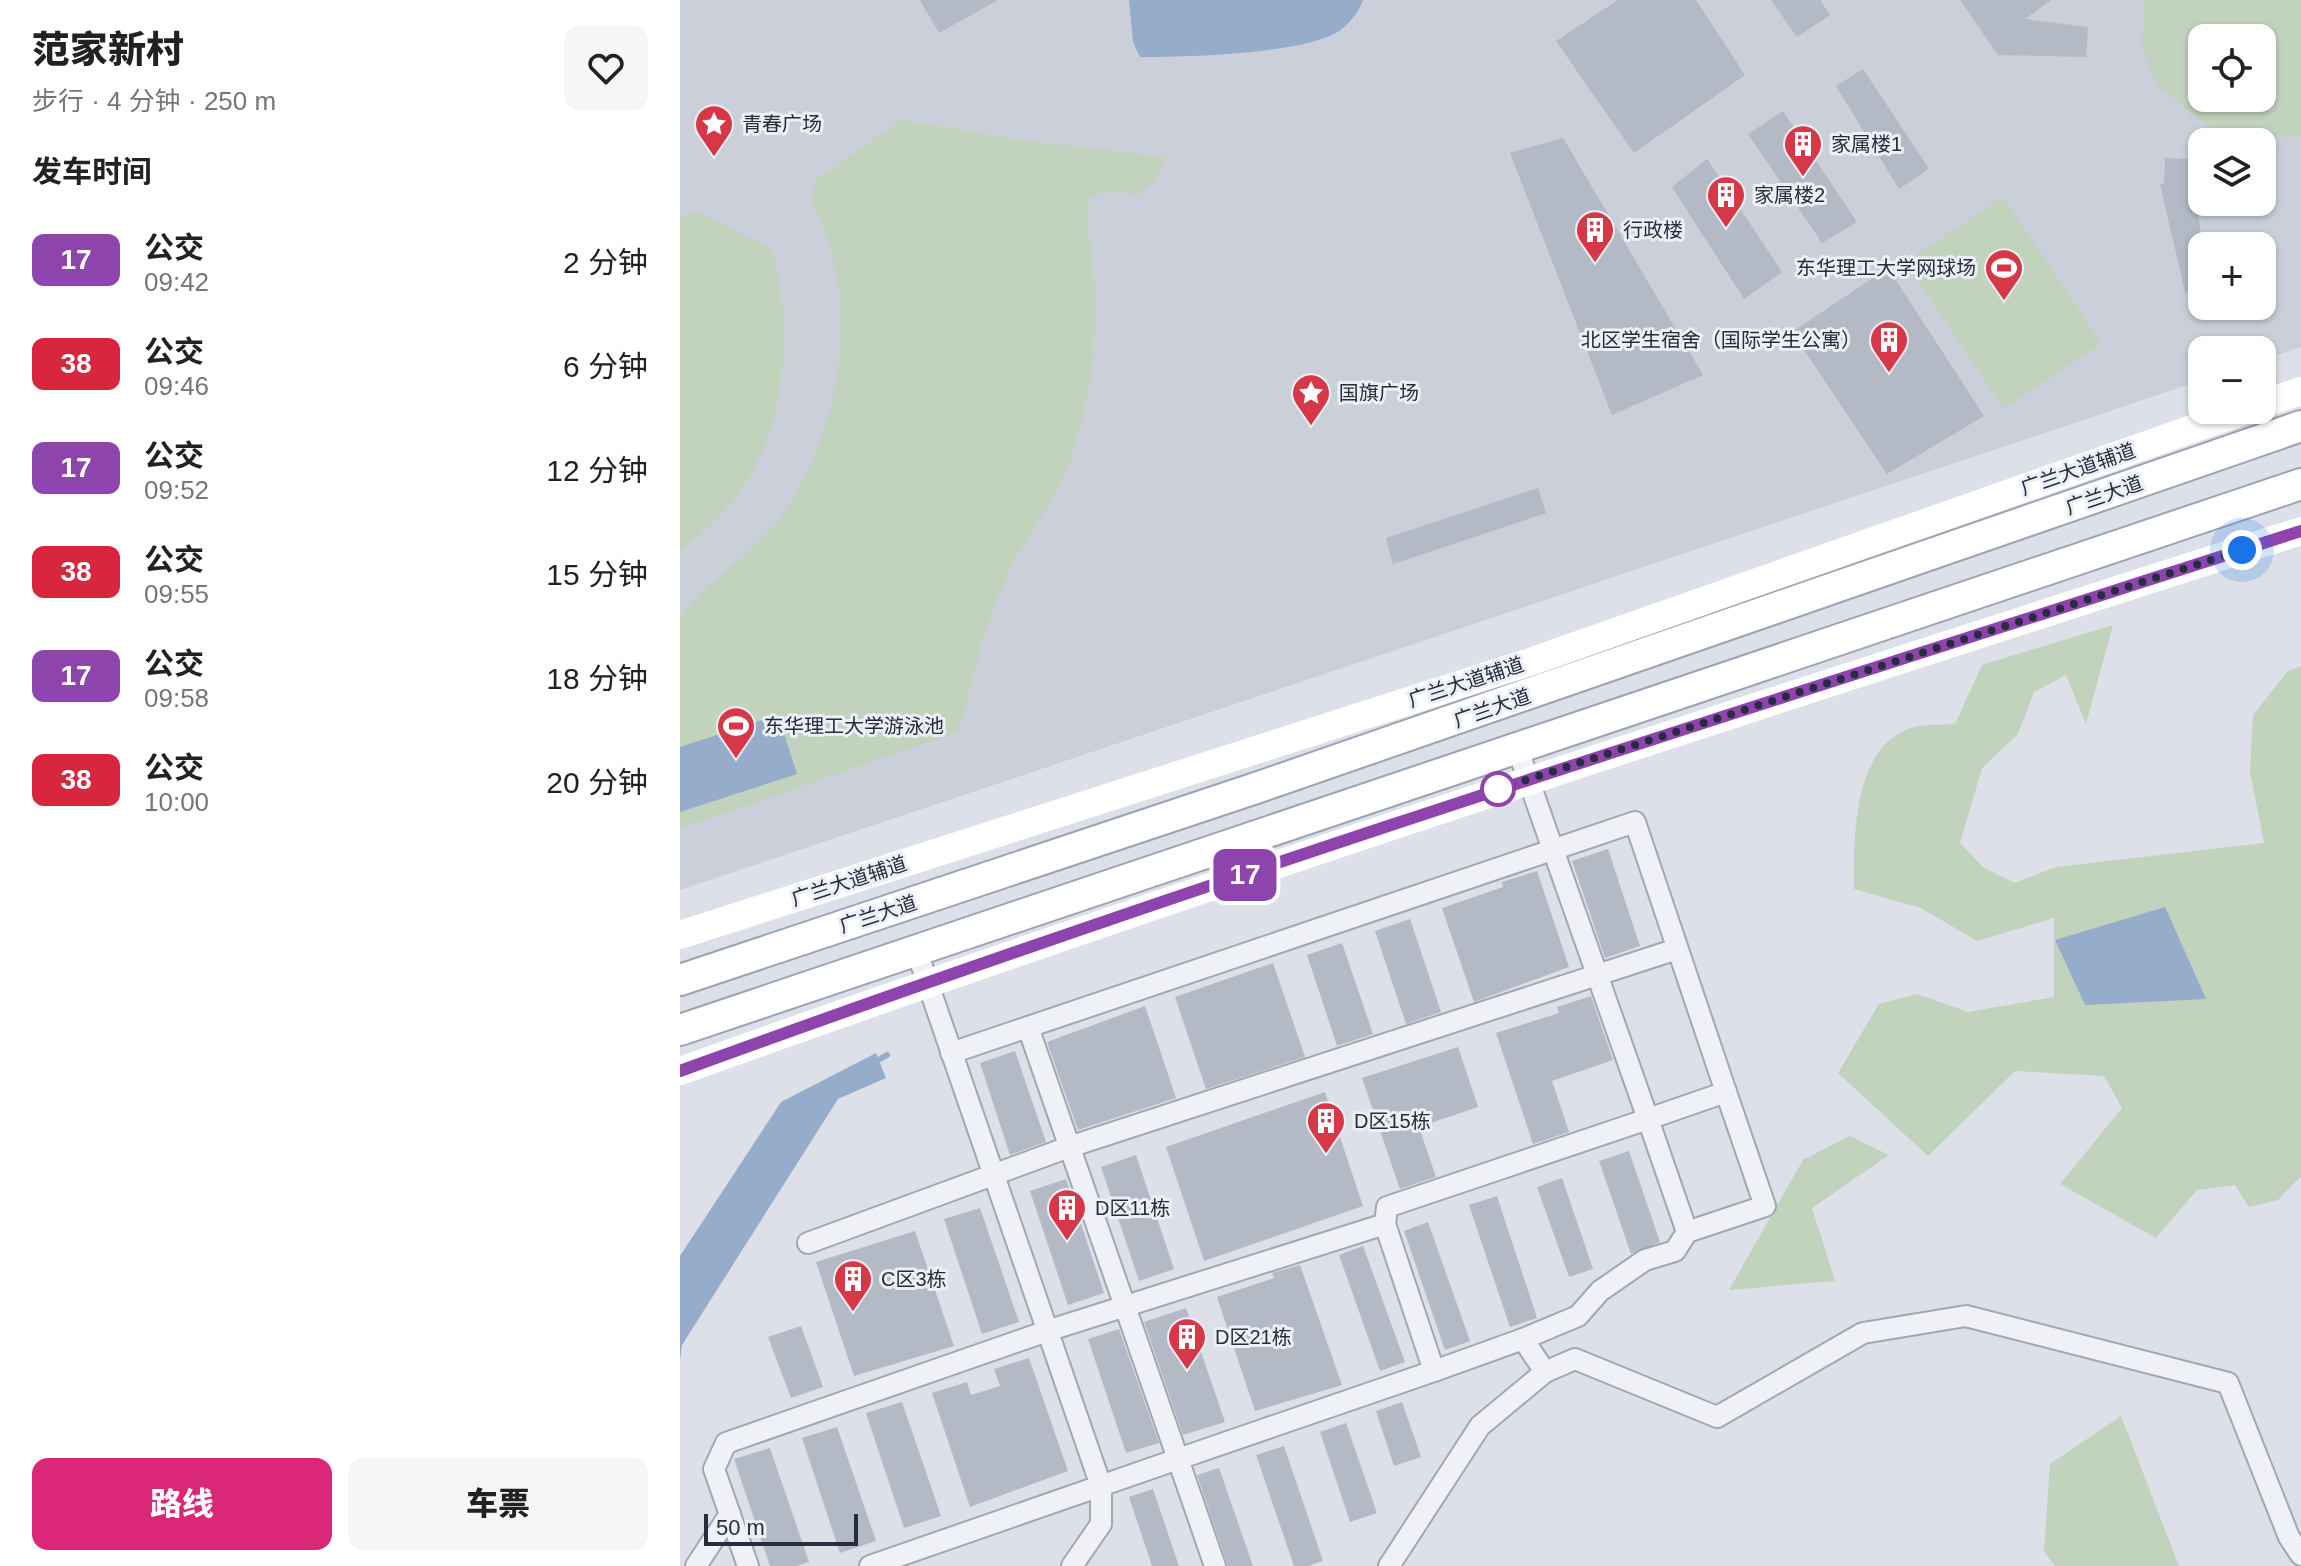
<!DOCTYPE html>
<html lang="zh">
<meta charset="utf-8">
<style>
:root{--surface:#fff;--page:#f6f6f6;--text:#222;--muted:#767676;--accent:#db2777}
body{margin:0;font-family:Helvetica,"Noto Sans SC",sans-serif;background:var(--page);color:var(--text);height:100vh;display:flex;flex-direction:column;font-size:30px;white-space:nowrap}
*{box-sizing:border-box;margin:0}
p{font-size:26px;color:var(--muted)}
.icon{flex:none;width:44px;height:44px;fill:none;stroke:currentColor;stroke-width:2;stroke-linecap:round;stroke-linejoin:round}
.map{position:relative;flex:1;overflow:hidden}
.panel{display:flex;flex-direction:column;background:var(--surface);width:680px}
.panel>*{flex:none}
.badge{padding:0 16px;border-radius:12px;font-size:28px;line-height:52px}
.buttons{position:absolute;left:1508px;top:24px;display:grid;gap:16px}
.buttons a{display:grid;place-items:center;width:88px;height:88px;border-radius:16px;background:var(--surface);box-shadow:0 2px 6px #0004;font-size:40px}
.scale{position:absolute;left:24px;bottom:20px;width:154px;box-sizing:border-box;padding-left:8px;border:4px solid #252d3f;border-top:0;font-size:22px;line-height:28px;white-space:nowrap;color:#252d3f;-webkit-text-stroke:6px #eceff5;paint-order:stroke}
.you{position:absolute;width:40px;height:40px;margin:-20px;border:6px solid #fff;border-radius:50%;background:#1a73e8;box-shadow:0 0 0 12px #1a73e833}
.map>.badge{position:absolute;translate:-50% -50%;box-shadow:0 0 0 4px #fff}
h2{padding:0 32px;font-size:30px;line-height:72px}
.round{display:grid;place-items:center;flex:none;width:84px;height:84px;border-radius:16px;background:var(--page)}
.summary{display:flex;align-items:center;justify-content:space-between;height:136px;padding:0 32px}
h1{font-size:38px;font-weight:800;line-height:60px}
.action{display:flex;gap:16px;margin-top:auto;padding:16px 32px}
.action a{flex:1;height:92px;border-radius:16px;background:var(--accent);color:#fff;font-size:32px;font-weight:800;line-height:92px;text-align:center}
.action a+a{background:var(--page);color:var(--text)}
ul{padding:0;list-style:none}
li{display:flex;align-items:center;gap:24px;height:104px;padding:0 32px}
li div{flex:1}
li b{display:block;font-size:30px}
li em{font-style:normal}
li .badge{min-width:88px;font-weight:700;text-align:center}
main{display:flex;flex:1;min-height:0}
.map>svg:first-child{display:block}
.built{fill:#cacfda;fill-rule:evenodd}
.green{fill:#c1d2bd;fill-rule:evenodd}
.water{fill:#95acca}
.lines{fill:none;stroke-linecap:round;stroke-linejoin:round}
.stream{stroke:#95acca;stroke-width:6}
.building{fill:#b3b9c5}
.minor-casing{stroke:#a2a7b2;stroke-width:24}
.primary-casing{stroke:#9ba4b4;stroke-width:34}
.minor{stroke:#eff1f6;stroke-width:20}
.secondary{stroke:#fff;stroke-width:28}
.primary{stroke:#fff;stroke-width:30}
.line-casing{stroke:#fff;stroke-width:18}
.line{stroke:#8e44ad;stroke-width:12}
.walk{stroke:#252d3f;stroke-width:8;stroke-dasharray:0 14.4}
.stop-dot{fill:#fff;stroke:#8e44ad;stroke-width:4}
.labels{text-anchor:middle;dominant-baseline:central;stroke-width:6;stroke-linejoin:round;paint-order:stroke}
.poi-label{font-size:20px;fill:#252d3f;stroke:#eceff5;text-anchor:start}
.street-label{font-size:20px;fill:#252d3f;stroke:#eceff5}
</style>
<main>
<section class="panel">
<div class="summary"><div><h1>范家新村</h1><p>步行 · 4 分钟 · 250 m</p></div><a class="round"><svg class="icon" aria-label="heart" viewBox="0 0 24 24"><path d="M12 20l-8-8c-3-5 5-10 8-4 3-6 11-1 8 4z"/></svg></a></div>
<h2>发车时间</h2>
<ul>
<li><span class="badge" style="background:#8e44ad;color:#fff">17</span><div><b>公交</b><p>09:42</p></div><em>2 分钟</em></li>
<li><span class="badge" style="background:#d7263d;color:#fff">38</span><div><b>公交</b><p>09:46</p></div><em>6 分钟</em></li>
<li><span class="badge" style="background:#8e44ad;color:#fff">17</span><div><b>公交</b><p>09:52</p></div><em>12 分钟</em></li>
<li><span class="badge" style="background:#d7263d;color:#fff">38</span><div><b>公交</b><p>09:55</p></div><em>15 分钟</em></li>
<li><span class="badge" style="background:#8e44ad;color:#fff">17</span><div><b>公交</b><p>09:58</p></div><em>18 分钟</em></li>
<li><span class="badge" style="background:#d7263d;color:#fff">38</span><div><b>公交</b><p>10:00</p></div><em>20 分钟</em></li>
</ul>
<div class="action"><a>路线</a><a>车票</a></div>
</section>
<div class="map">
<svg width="1621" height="1566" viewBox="0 0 1621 1566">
<rect width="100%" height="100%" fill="#dde0e8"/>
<path class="built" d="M 0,0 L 1621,0 L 1621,347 L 1582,360 L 1582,350 L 1522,350 L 1522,380 L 0,890 ZM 1522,38 L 1582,38 L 1582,98 L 1522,98 ZM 1522,142 L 1582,142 L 1582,202 L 1522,202 ZM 1522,246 L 1582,246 L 1582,306 L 1522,306 Z"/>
<g class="green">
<path d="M 1464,0 L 1621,0 L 1621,136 L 1565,139 L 1524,123 L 1478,87 L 1462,47 ZM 1522,38 L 1582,38 L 1582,98 L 1522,98 Z"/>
<path d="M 222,120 L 347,141 L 485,157 L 477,178 L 458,196 L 431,189 L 409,198 C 404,229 414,257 415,288 C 418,347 408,405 390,462 C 378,497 350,530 333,563 C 306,616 294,674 279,731 L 0,829 L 0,616 C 31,578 76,552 104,512 C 166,420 181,297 131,198 L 135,181 Z"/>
<polygon points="1323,197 1421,343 1324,408 1226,262"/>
<path d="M 16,211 L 92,250 C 113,328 108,416 64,485 C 47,511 22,532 0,551 L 0,217 Z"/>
<path d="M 1433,625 L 1406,724 L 1386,675 L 1354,692 L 1338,734 L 1302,768 L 1280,843 L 1304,868 L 1335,883 L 1376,867 L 1584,843 L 1570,772 L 1573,715 L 1607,672 L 1621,666 L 1621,1176 L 1598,1200 L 1569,1207 L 1555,1185 L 1517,1190 L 1476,1238 L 1380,1184 L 1442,1108 L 1424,1076 L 1335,1071 L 1248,1156 L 1158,1073 L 1199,1004 L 1237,994 L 1288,1012 L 1374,997 L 1374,918 L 1297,941 L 1241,908 L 1174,889 C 1174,838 1172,748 1231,728 C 1243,724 1261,725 1275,724 L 1302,665 Z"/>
<polygon points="1170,1136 1209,1155 1132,1208 1155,1281 1049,1290 1123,1160"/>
<polygon points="1441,1416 1499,1566 1375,1566 1364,1551 1370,1464"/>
</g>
<g class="water">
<path d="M 449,0 L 683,0 C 679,12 667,27 656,33 C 617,54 507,57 460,57 L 453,42 Z"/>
<polygon points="98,715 117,774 0,812 0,747"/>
<polygon points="1485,907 1526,999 1405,1005 1375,940"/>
<polygon points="196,1053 206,1078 158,1099 2,1345 0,1360 0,1256 101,1102"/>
</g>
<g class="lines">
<polyline class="stream" points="193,1063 207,1055"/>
</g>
<g class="building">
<polygon points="240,0 318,0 259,33"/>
<polygon points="938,0 1016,0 1065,75 954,153 876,41"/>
<polygon points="1091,0 1140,0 1150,15 1117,37"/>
<polygon points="1280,0 1371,0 1345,19 1408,27 1406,57 1318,55"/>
<polygon points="1183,69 1249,169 1219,189 1156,86"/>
<polygon points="1103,111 1177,222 1142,243 1068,134"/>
<polygon points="883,138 1023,375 932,415 830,153"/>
<polygon points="1485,158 1510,159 1522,241 1522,288 1505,292 1480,184 1484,184"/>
<polygon points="1027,159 1102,272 1064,299 992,187"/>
<polygon points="1208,268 1304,416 1207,474 1112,332"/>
<polygon points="858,488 866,513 713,564 706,538"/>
<polygon points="928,849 960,946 925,958 892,861"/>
<polygon points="857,871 889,967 794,1002 762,908 823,887 822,882"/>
<polygon points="730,919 761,1012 726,1024 695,931"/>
<polygon points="662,943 693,1034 657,1046 627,955"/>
<polygon points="593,963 625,1057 526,1089 495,997"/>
<polygon points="911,996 933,1060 872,1081 889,1132 853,1144 816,1033 879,1013 877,1007"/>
<polygon points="465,1006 496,1098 398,1130 367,1042"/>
<polygon points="778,1047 798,1107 739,1127 756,1177 720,1189 682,1078"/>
<polygon points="335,1051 366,1142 330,1155 300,1063"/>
<polygon points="645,1092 683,1206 524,1261 486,1147"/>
<polygon points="949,1151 980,1242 951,1254 919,1161"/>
<polygon points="456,1155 494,1269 459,1281 421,1167"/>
<polygon points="882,1178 913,1269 889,1277 857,1187"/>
<polygon points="386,1179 424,1293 388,1305 350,1191"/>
<polygon points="817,1196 857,1318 830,1327 789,1205"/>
<polygon points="300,1208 339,1322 302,1334 264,1219"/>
<polygon points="748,1222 790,1341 765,1350 724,1231"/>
<polygon points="235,1231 274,1346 174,1376 136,1262"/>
<polygon points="683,1246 725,1362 700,1371 659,1255"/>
<polygon points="620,1265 662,1385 575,1411 537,1297 594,1278 592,1273"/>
<polygon points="506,1308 545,1422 503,1435 464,1322"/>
<polygon points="121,1326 143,1387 111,1398 88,1337"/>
<polygon points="439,1329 479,1443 446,1453 408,1339"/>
<polygon points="349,1358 388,1471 290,1507 252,1393 287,1382 291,1395 320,1386 314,1369"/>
<polygon points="222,1402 261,1516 224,1528 186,1413"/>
<polygon points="722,1402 741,1457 714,1466 696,1411"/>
<polygon points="666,1423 697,1513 670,1522 640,1432"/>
<polygon points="157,1427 196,1541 160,1553 122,1438"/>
<polygon points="604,1446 643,1561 628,1566 614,1566 576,1455"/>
<polygon points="90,1448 129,1562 116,1566 90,1566 54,1459"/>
<polygon points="539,1468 573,1566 548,1566 517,1475"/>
<polygon points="473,1489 499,1566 472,1566 449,1497"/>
</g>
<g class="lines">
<defs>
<g id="minor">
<polyline points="237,952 421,1486 421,1524 392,1566"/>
<polyline points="271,1053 955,822 1046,1092 968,1119 1007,1232 995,1251 965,1260 920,1291 898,1316 843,1339"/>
<polyline points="705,1224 754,1371 843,1339 865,1372 895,1359 1037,1417 1183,1333 1286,1316 1548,1383 1609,1537 1621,1555"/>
<polyline points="1007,1232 1085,1206 1046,1092"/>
<polyline points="128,1243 389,1147 997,949"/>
<polyline points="16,1566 50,1514"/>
<polyline points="68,1566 34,1469 46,1443 370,1330 705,1224 707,1207 968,1119 838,750"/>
<polyline points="190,1566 498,1459 348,1027"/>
<polyline points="535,1566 498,1459 754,1371"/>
<polyline points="709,1566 800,1426 865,1372"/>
</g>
<g id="primary">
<polyline points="0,980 576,788 1621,426"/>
<polyline points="0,1030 1621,484"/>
</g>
</defs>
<use href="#minor" class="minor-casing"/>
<use href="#primary" class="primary-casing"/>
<use href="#minor" class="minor"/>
<g class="secondary">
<polyline points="1582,404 1621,391"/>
<polyline points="0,935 850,662 1566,410"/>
<path d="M 0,1071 C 536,879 1079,705 1621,531"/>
</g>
<use href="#primary" class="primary"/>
</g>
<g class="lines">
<defs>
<path id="line" d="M 0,1071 C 535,876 1079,705 1621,531"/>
</defs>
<use href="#line" class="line-casing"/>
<use href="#line" class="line"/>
<polyline class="walk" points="818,789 1562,550"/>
</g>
<defs>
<symbol id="sight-pin" viewBox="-11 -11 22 30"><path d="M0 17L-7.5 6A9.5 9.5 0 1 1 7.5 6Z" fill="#d63848" stroke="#eceff5"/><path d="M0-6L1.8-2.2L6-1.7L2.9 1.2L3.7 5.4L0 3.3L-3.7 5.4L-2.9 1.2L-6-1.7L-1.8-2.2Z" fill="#fff"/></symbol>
<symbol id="building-pin" viewBox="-11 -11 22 30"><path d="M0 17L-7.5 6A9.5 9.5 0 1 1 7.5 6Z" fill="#d63848" stroke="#eceff5"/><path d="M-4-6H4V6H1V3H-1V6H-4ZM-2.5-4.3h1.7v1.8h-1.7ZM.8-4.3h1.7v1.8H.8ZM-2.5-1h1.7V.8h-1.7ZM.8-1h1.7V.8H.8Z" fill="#fff"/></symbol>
<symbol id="stadium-pin" viewBox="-11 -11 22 30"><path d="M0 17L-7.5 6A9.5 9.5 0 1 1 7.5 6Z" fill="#d63848" stroke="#eceff5"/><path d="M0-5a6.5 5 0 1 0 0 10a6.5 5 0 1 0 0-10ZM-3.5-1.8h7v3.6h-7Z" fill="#fff"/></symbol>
</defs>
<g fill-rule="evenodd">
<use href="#sight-pin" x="12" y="102" width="44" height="60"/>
<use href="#building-pin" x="1101" y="122" width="44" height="60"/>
<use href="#building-pin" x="1024" y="173" width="44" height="60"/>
<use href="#building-pin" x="893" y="208" width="44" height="60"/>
<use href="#stadium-pin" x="1302" y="246" width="44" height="60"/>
<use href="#building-pin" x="1187" y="318" width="44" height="60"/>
<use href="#sight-pin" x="609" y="371" width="44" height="60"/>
<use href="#stadium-pin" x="34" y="704" width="44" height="60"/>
<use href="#building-pin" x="624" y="1099" width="44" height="60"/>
<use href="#building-pin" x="365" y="1186" width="44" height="60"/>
<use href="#building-pin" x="151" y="1257" width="44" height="60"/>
<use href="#building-pin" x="485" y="1315" width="44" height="60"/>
</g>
<circle class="stop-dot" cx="818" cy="789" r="16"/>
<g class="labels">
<g class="poi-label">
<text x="62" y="124">青春广场</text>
<text x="1151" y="144">家属楼1</text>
<text x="1074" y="195">家属楼2</text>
<text x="943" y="230">行政楼</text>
<text x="1296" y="268" text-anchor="end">东华理工大学网球场</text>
<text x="1181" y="340" text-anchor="end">北区学生宿舍（国际学生公寓）</text>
<text x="659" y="393">国旗广场</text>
<text x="84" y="726">东华理工大学游泳池</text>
<text x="674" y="1121">D区15栋</text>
<text x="415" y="1208">D区11栋</text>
<text x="201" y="1279">C区3栋</text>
<text x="535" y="1337">D区21栋</text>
</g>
<g class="street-label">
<text transform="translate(1398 469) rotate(-19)">广兰大道辅道</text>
<text transform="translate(1424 495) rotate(-19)">广兰大道</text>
<text transform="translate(786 682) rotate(-18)">广兰大道辅道</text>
<text transform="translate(812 708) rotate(-19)">广兰大道</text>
<text transform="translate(169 881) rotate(-18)">广兰大道辅道</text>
<text transform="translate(198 914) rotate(-18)">广兰大道</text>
</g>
</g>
</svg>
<div class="buttons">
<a><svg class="icon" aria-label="locate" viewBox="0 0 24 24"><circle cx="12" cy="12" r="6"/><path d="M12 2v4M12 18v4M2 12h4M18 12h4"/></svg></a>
<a><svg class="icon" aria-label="layers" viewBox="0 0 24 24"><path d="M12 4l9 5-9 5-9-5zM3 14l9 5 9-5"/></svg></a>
<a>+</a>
<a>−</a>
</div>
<div class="scale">50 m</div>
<div class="you" style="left:1562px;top:550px"></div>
<b class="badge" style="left:565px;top:875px;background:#8e44ad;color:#fff">17</b>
</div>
</main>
